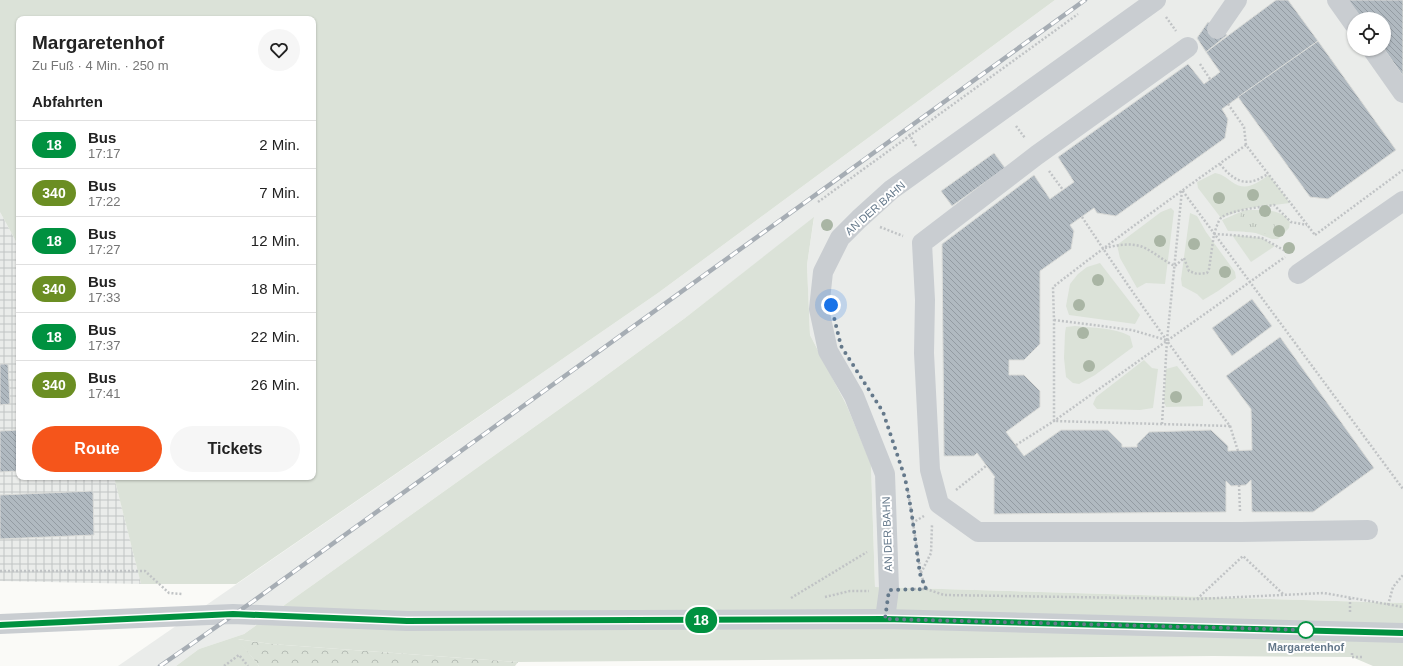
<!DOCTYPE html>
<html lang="de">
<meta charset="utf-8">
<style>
:root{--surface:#fff;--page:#f6f6f6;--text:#222;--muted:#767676;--line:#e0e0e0;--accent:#f5551b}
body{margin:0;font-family:Arial,sans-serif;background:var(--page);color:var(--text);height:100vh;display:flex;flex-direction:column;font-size:15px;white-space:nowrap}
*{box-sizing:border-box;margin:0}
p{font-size:13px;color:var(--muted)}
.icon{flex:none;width:22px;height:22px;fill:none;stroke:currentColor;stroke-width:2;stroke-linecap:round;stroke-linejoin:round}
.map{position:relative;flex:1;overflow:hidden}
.drawer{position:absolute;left:16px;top:16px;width:300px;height:464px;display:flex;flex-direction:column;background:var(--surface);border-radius:8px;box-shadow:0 1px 3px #0004}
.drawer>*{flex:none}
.badge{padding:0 8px;border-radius:13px;font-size:14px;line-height:26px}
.tools{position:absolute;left:1347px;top:12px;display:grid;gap:8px}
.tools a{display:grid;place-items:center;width:44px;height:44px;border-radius:50%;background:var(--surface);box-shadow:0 1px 3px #0004;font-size:20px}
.you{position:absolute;width:20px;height:20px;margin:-10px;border:3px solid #fff;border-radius:50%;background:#1a73e8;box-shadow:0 0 0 6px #1a73e833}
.map>.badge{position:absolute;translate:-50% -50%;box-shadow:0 0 0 2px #fff}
h2{padding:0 16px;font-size:15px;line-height:36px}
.round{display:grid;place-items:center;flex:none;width:42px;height:42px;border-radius:21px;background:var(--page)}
.head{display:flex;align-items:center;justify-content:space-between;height:68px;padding:0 16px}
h1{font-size:19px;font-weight:600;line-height:30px}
.cta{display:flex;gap:8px;margin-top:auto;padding:8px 16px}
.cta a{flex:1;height:46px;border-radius:24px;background:var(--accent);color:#fff;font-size:16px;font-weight:600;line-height:46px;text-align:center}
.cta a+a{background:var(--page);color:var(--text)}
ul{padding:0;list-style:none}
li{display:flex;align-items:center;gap:12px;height:48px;padding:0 16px;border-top:1px solid var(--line)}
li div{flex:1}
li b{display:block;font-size:15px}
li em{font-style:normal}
li .badge{min-width:44px;font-weight:700;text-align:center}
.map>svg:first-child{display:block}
.built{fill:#eaecea;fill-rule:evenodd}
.industrial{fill:url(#industrial-grid)}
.green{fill:#dbe2d8}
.forest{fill:url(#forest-crowns)}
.park{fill:url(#park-tufts)}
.building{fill:url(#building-back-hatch);stroke:#dbdcd9}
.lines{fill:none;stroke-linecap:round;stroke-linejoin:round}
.path{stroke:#c0c3c5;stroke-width:2.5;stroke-dasharray:2 2;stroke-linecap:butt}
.minor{stroke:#c9cdd1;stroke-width:20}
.rail-casing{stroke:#a6adb4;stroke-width:4.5}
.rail{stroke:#fff;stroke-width:3;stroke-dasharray:9;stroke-linecap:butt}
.tree{fill:#a9b5a4}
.line-casing{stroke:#fff;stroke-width:9}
.line{stroke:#009140;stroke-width:6}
.walk{stroke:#65798b;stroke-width:4;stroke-dasharray:0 7.2}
.stop-dot{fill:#fff;stroke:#009140;stroke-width:2}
.labels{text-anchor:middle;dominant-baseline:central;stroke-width:4;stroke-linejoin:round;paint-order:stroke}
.street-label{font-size:11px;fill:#65798b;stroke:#fff}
.stop-label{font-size:11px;font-weight:bold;fill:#65798b;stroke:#fff}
</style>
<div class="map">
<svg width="1403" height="666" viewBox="0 0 1403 666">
<defs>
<pattern id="industrial-grid" width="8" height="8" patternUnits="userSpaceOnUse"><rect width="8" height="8" fill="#eaecea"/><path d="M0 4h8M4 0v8" fill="none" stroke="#c1c4c4"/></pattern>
<pattern id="forest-crowns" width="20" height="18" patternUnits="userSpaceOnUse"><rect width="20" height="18" fill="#dbe2d8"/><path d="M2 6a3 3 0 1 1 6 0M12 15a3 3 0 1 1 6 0" fill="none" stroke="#b5bcb5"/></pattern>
<pattern id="park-tufts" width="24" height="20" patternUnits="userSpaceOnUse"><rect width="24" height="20" fill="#dbe2d8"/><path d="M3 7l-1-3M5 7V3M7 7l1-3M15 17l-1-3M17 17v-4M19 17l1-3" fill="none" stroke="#b5bcb5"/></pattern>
<pattern id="building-back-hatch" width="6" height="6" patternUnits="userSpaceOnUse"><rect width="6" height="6" fill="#b0b9c0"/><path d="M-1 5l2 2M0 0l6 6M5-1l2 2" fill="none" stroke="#939ba2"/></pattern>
</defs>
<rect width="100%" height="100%" fill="#fafaf7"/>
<path class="built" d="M 1055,0 L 1403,0 L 1403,603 L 875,587 L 871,464 L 847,406 L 810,335 L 807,265 L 814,218 L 685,318 L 589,388 L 244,634 L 199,649 L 176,666 L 118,666 L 658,293 ZM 1354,19 L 1384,19 L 1384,49 L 1354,49 Z"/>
<polygon class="industrial" points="0,212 19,247 19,477 114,477 141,584 0,581"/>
<g class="green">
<polygon points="0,0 1055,0 658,293 236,584 141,584 114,477 313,477 313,19 19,19 19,247 0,212"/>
<path d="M 1215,173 C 1224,175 1225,177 1232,182 C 1246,192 1257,183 1269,175 L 1290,203 L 1248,208 L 1221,218 L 1198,188 L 1197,182 Z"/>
<polygon points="1171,208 1174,211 1165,284 1146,283 1137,288 1120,258 1117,245 1161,212"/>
<path d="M 1245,210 C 1260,210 1282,208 1290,222 L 1289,228 L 1278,239 L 1272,239 L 1253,232 L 1228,231 L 1222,220 Z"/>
<polygon points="1190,213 1197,216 1206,232 1235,272 1236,278 1218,291 1203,300 1197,294 1182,286 1181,279"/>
<polygon points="814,217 807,265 810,335 847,406 871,464 875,587 1403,603 1403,666 1373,666 1352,657 1213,656 518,662 271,644 238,639 259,666 176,666 199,649 244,634 589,388 685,318"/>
<polygon points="1232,235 1262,238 1275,246 1251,262"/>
<polygon points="1100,263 1140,315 1135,324 1069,315 1066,306 1070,284 1078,274 1087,267"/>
<path d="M 1075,326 C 1093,328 1113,327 1130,336 L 1133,347 L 1095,375 L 1079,384 L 1073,383 L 1066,377 L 1064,358 L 1065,333 L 1066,327 Z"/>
<polygon points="1144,360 1152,368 1158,369 1153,408 1140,410 1097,409 1093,404 1096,397"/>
<polygon points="1177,366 1203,399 1203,406 1166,407 1164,402 1166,369"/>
</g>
<polygon class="forest" points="237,639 271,644 518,662 515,666 259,666"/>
<path class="park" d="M 1257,210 L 1261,218 L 1274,221 L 1275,229 C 1265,237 1257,232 1245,232 L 1240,223 L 1241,212 Z"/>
<g class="building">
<polygon points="1276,0 1288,0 1318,41 1222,109 1228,119 1225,138 1116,216 1097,213 1094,208 1070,225 1074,231 1071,249 1040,271 1040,344 1024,360 1009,360 1009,375 1024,375 1040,391 1040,407 1006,432 1024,456 1061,430 1108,430 1122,444 1122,447 1137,447 1137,444 1149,432 1211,430 1228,446 1228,451 1252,450 1251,409 1226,376 1280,337 1374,468 1313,512 1252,512 1251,480 1246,485 1231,486 1226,481 1226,512 994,514 994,478 995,477 977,453 974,456 944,456 942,244 1034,175 1050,199 1074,182 1058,157 1188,64 1204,84 1220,72 1206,52"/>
<polygon points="1348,0 1403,0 1403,76 1384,49 1384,19 1362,19"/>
<polygon points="1208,22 1227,35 1206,52 1197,38"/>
<polygon points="1318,41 1396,150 1328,199 1310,197 1238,97"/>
<polygon points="994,153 1005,168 952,206 941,191"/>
<polygon points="1252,299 1272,326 1232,356 1212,328"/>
<polygon points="0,364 8,364 10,404 0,405"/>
<polygon points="19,430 19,471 0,472 0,431"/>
<polygon points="93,491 94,535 0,539 0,495"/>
</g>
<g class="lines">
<g class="path">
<polyline points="1166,17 1176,31"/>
<polyline points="1200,64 1210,79"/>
<polyline points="1228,104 1244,127 1246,145"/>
<polyline points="1016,126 1025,138"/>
<polyline points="909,134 916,146"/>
<path d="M 1220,164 C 1228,174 1239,185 1253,181 C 1258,180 1264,176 1268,174"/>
<polyline points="1049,171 1063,190"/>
<polyline points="818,202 1078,14"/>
<path d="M 1082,217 C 1129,288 1178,358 1230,426 L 1054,421 L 1054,320 L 1053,287 C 1116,238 1181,191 1246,145 L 1315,235"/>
<polyline points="880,227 903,236"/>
<path d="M 1214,234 C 1216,229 1218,220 1222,217 C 1232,210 1261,207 1274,205 L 1291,222 L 1307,225"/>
<polyline points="1315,235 1403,170"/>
<path d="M 1105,248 C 1117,245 1133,242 1145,248 C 1155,253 1164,261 1175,266 L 1184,258 L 1189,271 L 1197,274 L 1207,273 L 1209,269 L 1214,234 L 1232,235 L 1262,238 L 1289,253"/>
<polyline points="1054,320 1132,330 1166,340"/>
<polyline points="1162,424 1167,340 1182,190 1403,489"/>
<polyline points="1230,426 1238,451"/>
<polyline points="1016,445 1054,421 1285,257"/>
<polyline points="1239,485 1240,511"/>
<polyline points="956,490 986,466"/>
<polyline points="908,491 921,574 926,589"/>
<polyline points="912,523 924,516"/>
<polyline points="0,571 145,571 169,593 182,594"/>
<polyline points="921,573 931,553 932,525"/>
<polyline points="910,589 926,589 944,595 1197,599 1324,593 1403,607"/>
<polyline points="825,597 850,591 869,591"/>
<polyline points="791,598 867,552"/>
<polyline points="1350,598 1350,612"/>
<polyline points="1197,599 1243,556 1283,594"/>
<polyline points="1388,605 1393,587 1403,575"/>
<polyline points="1352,653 1352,657 1364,657"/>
<polyline points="224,666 239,655 248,666"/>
</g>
<g class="minor">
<polyline points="1337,0 1354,24"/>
<polyline points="1217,29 1237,0"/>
<polyline points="1188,47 1037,155 922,243 925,300 924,353 930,470 939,504 978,532 1241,532 1368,530"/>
<polyline points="1372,49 1403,93"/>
<polyline points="1298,274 1403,201"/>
<polyline points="885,619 889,589 885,474 854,396 828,351 819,309 823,272 840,238 859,219 891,190 1156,0"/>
<polyline points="0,624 233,614 407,621 885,619 1403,633"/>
</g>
<defs>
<polyline id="rail" points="160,666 252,602 1085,0"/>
</defs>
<use href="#rail" class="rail-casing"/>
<use href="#rail" class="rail"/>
</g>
<g class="tree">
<circle cx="1253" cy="195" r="6"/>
<circle cx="1219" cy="198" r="6"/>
<circle cx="1265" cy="211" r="6"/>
<circle cx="827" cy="225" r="6"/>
<circle cx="1279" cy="231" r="6"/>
<circle cx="1160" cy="241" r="6"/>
<circle cx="1194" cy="244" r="6"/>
<circle cx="1289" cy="248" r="6"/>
<circle cx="1225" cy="272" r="6"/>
<circle cx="1098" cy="280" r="6"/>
<circle cx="1079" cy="305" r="6"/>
<circle cx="1083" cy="333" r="6"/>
<circle cx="1089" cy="366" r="6"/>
<circle cx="1176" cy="397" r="6"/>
</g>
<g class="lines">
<defs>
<polyline id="line" points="0,625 233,614 407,621 885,619 1403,633"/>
</defs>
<use href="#line" class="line-casing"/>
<use href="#line" class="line"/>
<polyline class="walk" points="831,305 841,346 883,412 905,478 911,509 920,574 926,589 889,590 885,619 1306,630"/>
</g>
<circle class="stop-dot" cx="1306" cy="630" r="8"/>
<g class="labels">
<g class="street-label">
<text transform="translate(875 208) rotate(-41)">AN DER BAHN</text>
<text transform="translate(887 534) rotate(-92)">AN DER BAHN</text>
</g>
<g class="stop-label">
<text x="1306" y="647">Margaretenhof</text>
</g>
</g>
</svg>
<div class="tools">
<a><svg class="icon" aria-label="locate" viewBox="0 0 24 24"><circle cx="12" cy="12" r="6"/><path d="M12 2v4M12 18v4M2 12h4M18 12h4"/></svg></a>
</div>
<div class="you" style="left:831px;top:305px"></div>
<b class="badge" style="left:701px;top:620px;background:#009140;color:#fff">18</b>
<section class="drawer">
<div class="head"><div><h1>Margaretenhof</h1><p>Zu Fuß · 4 Min. · 250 m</p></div><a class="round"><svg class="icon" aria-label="heart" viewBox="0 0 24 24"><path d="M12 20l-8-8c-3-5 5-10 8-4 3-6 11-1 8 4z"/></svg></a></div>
<h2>Abfahrten</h2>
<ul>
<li><span class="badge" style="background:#009140;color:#fff">18</span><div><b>Bus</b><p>17:17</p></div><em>2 Min.</em></li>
<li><span class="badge" style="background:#6b8e23;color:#fff">340</span><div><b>Bus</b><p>17:22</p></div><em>7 Min.</em></li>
<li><span class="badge" style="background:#009140;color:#fff">18</span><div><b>Bus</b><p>17:27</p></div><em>12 Min.</em></li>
<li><span class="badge" style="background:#6b8e23;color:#fff">340</span><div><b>Bus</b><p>17:33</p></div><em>18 Min.</em></li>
<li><span class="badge" style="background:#009140;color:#fff">18</span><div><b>Bus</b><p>17:37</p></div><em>22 Min.</em></li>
<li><span class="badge" style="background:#6b8e23;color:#fff">340</span><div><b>Bus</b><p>17:41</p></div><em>26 Min.</em></li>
</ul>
<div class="cta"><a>Route</a><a>Tickets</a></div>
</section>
</div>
